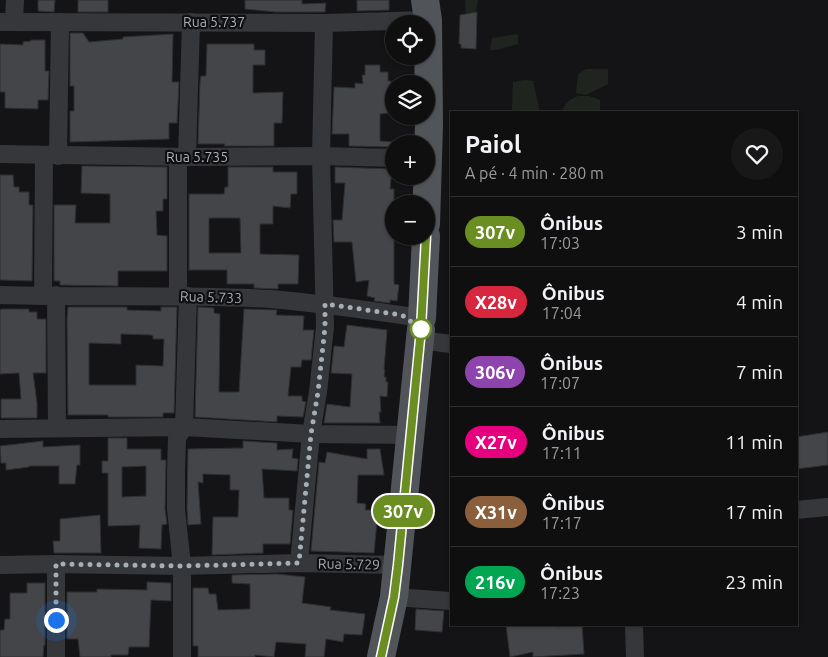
<!DOCTYPE html>
<html lang="pt">
<meta charset="utf-8">
<style>
:root{--surface:#0f0f10;--page:#181819;--text:#f1f3f6;--muted:#9b9c9f;--line:#2f2f30}
body{margin:0;font-family:Ubuntu,sans-serif;background:var(--page);color:var(--text);height:100vh;display:flex;flex-direction:column;font-size:19px;white-space:nowrap}
*{box-sizing:border-box;margin:0}
p{font-size:16px;color:var(--muted)}
.icon{flex:none;width:28px;height:28px;fill:none;stroke:currentColor;stroke-width:2;stroke-linecap:round;stroke-linejoin:round}
.map{position:relative;flex:1;overflow:hidden}
.drawer{position:absolute;left:450px;top:111px;width:348px;height:515px;display:flex;flex-direction:column;background:var(--surface);border-radius:0px;box-shadow:0 1px 4px #0004,0 0 0 1px var(--line)}
.drawer>*{flex:none}
.badge{padding:0 10px;border-radius:16px;font-size:18px;line-height:32px}
.fabs{position:absolute;left:385px;top:15px;display:grid;gap:10px}
.fabs a{display:grid;place-items:center;width:50px;height:50px;border-radius:50%;background:var(--surface);box-shadow:0 1px 4px #0004,0 0 0 1px var(--line);font-size:25px}
.you{position:absolute;width:25px;height:25px;margin:-12px;border:4px solid #fff;border-radius:50%;background:#1a73e8;box-shadow:0 0 0 8px #1a73e833}
.map>.badge{position:absolute;translate:-50% -50%;box-shadow:0 0 0 2px #fff}
.round{display:grid;place-items:center;flex:none;width:52px;height:52px;border-radius:26px;background:var(--page)}
.headline{display:flex;align-items:center;justify-content:space-between;height:85px;padding:0 15px}
h1{font-size:24px;font-weight:600;line-height:38px}
ul{padding:0;list-style:none}
li{display:flex;align-items:center;gap:15px;height:70px;padding:0 15px;border-top:1px solid var(--line)}
li div{flex:1}
li b{display:block;font-size:19px}
li em{font-style:normal}
li .badge{min-width:55px;font-weight:700;text-align:center}
.map>svg:first-child{display:block}
.green{fill:#1f251e}
.building{fill:#434549;stroke:#2e2f32;fill-rule:evenodd}
.lines{fill:none;stroke-linecap:round;stroke-linejoin:round}
.street{stroke:#35373b;stroke-width:18}
.primary{stroke:#51555a;stroke-width:28}
.line-casing{stroke:#fff;stroke-width:11}
.line{stroke:#6b8e23;stroke-width:8}
.walk{stroke:#a6aeb6;stroke-width:5;stroke-dasharray:0 9}
.stop-dot{fill:#fff;stroke:#6b8e23;stroke-width:2.5}
.labels{text-anchor:middle;dominant-baseline:central;stroke-width:4.5;stroke-linejoin:round;paint-order:stroke}
.street-label{font-size:14px;fill:#a6aeb6;stroke:#0f0f11}
</style>
<div class="map">
<svg width="828" height="657" viewBox="0 0 828 657">
<rect width="100%" height="100%" fill="#141416"/>
<g class="green">
<polygon points="465,0 478,0 475,19 466,19"/>
<polygon points="518,34 518,44 497,50 490,50 492,38"/>
<polygon points="586,69 608,69 608,84 586,95 576,93 578,74"/>
<polygon points="525,80 533,81 540,112 514,112 512,110 513,82"/>
<path d="M 578,96 L 589,96 L 600,100 L 600,112 L 561,112 C 565,104 569,99 578,96 Z"/>
</g>
<g class="building">
<polygon points="38,0 55,0 54,12 38,11"/>
<rect x="78" y="0" width="30" height="12"/>
<polygon points="245,0 302,0 302,4 326,3 325,12 276,12 245,9"/>
<polygon points="357,0 389,0 389,10 357,11"/>
<polygon points="477,12 476,49 461,48 461,44 459,44 460,15"/>
<polygon points="70,33 83,33 89,42 123,39 123,37 173,34 172,82 179,82 177,123 169,123 169,139 70,142 70,111 74,111 74,86 70,86"/>
<polygon points="31,40 45,40 45,71 49,71 48,100 38,100 38,109 5,108 5,92 0,92 0,44 23,45 23,42 31,41"/>
<polygon points="207,44 254,44 254,50 265,50 265,65 253,65 253,93 283,92 282,123 274,123 274,146 224,146 225,144 198,144 200,82 201,76 206,76"/>
<polygon points="365,65 380,65 380,72 388,72 388,81 391,81 391,88 394,88 394,99 390,99 390,113 380,114 380,141 394,142 394,147 349,146 349,134 332,134 334,87 355,88 355,83 363,84 362,75 365,75"/>
<polygon points="82,166 167,167 167,199 163,199 163,211 156,211 157,235 167,236 167,271 118,271 118,286 60,285 60,281 54,281 54,205 76,205 75,223 110,223 110,194 81,193"/>
<path d="M 228,167 L 273,167 L 273,172 L 297,172 L 297,194 L 291,194 L 290,208 L 273,206 L 273,224 L 260,224 L 260,254 L 299,255 L 298,284 L 278,284 L 278,289 L 254,288 L 254,284 L 227,284 L 227,270 L 190,270 L 189,271 L 189,194 L 224,194 L 225,187 L 228,187 ZM 209,218 L 240,218 L 241,253 L 209,253 Z"/>
<polygon points="335,167 392,169 390,189 394,189 394,284 399,285 397,301 390,300 390,303 374,301 375,298 367,296 369,280 356,282 352,242 334,242 333,220 342,220 345,183 335,183"/>
<polygon points="0,175 13,175 14,187 19,187 19,192 29,192 29,205 33,205 32,281 0,280"/>
<path d="M 68,307 L 127,307 L 127,310 L 161,311 L 161,307 L 177,307 L 174,413 L 163,413 L 163,417 L 108,417 L 108,415 L 68,415 L 67,319 ZM 121,334 L 151,335 L 153,336 L 153,339 L 164,339 L 163,366 L 136,365 L 136,385 L 89,385 L 89,343 L 121,344 Z"/>
<polygon points="198,307 214,308 214,313 220,314 219,392 239,392 244,309 277,310 276,315 304,316 303,330 314,330 311,360 302,360 301,367 291,367 288,396 302,396 302,401 306,402 303,417 277,416 277,422 195,417"/>
<polygon points="2,309 29,309 29,312 37,312 37,319 46,319 46,373 33,373 37,403 37,418 1,418 1,399 21,399 19,373 0,374 0,310"/>
<polygon points="347,325 387,330 384,370 385,370 384,377 386,377 386,382 388,382 387,397 380,396 381,412 379,412 380,423 324,423 327,404 350,407 352,374 331,373 334,346 344,347"/>
<polygon points="828,432 828,465 796,469 796,437"/>
<path d="M 108,438 L 127,438 L 127,449 L 161,449 L 161,460 L 166,460 L 165,509 L 167,524 L 162,525 L 161,549 L 139,548 L 140,525 L 108,526 L 108,473 L 102,473 L 102,461 L 108,461 ZM 146,466 L 146,496 L 122,497 L 122,467 Z"/>
<polygon points="43,441 43,447 80,445 80,465 77,465 75,484 59,484 59,466 29,466 29,467 6,470 6,463 1,463 0,446"/>
<polygon points="243,441 277,443 277,450 293,449 292,458 298,459 297,471 262,469 264,498 289,498 289,510 293,510 290,544 263,544 263,553 212,555 213,517 238,517 239,490 230,490 230,475 203,474 203,483 198,482 201,524 188,525 187,508 188,449 243,448"/>
<polygon points="367,449 380,449 384,475 358,475 357,503 366,504 365,510 378,510 374,553 311,551 319,462 325,463 327,452 367,459"/>
<polygon points="100,515 101,553 54,553 53,541 60,541 60,519"/>
<polygon points="277,574 305,577 302,603 331,607 330,610 365,614 362,635 344,634 343,642 326,639 324,657 305,657 306,644 276,642 274,657 255,655 255,657 198,657 198,646 193,646 193,588 208,588 209,594 216,594 218,610 250,609 250,584 232,583 232,575"/>
<polygon points="147,582 171,583 171,601 151,600 149,647 129,647 128,655 111,655 111,657 80,657 78,639 67,639 67,592 97,592 97,589 147,590"/>
<polygon points="27,583 45,583 45,645 44,645 43,657 0,657 0,630 4,630 5,619 10,619 10,593 27,593"/>
<polygon points="416,609 444,611 442,632 415,630"/>
<polygon points="506,625 556,625 556,627 582,625 584,654 533,657 533,652 510,657"/>
</g>
<g class="lines">
<g class="street">
<polyline points="0,22 324,23 428,20"/>
<polyline points="14,22 15,0"/>
<polyline points="0,154 187,157 321,156 394,158"/>
<polyline points="58,156 60,22"/>
<polyline points="178,157 178,296"/>
<polyline points="187,157 191,22"/>
<path d="M 0,295 C 90,298 180,294 271,299 C 321,303 372,311 422,318"/>
<polyline points="56,295 57,428"/>
<polyline points="43,296 44,155"/>
<polyline points="420,340 451,344"/>
<polyline points="0,429 184,427 311,434 411,435"/>
<polyline points="796,510 828,507"/>
<polyline points="299,563 311,434 318,392 325,327 321,156 324,23"/>
<polyline points="0,565 56,564 182,566 299,563 398,565"/>
<polyline points="394,597 451,601"/>
<polyline points="634,625 635,657"/>
<polyline points="56,657 56,564"/>
<polyline points="182,657 182,566 176,509 176,472 177,438 184,427 188,296"/>
</g>
<g class="primary">
<polyline points="425,0 428,20 429,125 426,224"/>
<polyline points="422,318 426,236"/>
<polyline points="381,657 394,597 421,329"/>
</g>
</g>
<g class="lines">
<defs>
<polyline id="line" points="381,657 394,597 398,565 421,329 426,236"/>
</defs>
<use href="#line" class="line-casing"/>
<use href="#line" class="line"/>
<polyline class="walk" points="56,620 56,564 182,566 299,563 311,434 318,392 325,327 325,304 402,315 421,329"/>
</g>
<circle class="stop-dot" cx="421" cy="329" r="10"/>
<g class="labels">
<g class="street-label">
<text x="214" y="22">Rua 5.737</text>
<text x="197" y="157">Rua 5.735</text>
<text transform="translate(211 297) rotate(2)">Rua 5.733</text>
<text transform="translate(349 564) rotate(1)">Rua 5.729</text>
</g>
</g>
</svg>
<div class="fabs">
<a><svg class="icon" aria-label="locate" viewBox="0 0 24 24"><circle cx="12" cy="12" r="6"/><path d="M12 2v4M12 18v4M2 12h4M18 12h4"/></svg></a>
<a><svg class="icon" aria-label="layers" viewBox="0 0 24 24"><path d="M12 4l9 5-9 5-9-5zM3 14l9 5 9-5"/></svg></a>
<a>+</a>
<a>−</a>
</div>
<div class="you" style="left:56px;top:620px"></div>
<b class="badge" style="left:403px;top:511px;background:#6b8e23;color:#fff">307v</b>
<section class="drawer">
<div class="headline"><div><h1>Paiol</h1><p>A pé · 4 min · 280 m</p></div><a class="round"><svg class="icon" aria-label="heart" viewBox="0 0 24 24"><path d="M12 20l-8-8c-3-5 5-10 8-4 3-6 11-1 8 4z"/></svg></a></div>
<ul>
<li><span class="badge" style="background:#6b8e23;color:#fff">307v</span><div><b>Ônibus</b><p>17:03</p></div><em>3 min</em></li>
<li><span class="badge" style="background:#d7263d;color:#fff">X28v</span><div><b>Ônibus</b><p>17:04</p></div><em>4 min</em></li>
<li><span class="badge" style="background:#8e44ad;color:#fff">306v</span><div><b>Ônibus</b><p>17:07</p></div><em>7 min</em></li>
<li><span class="badge" style="background:#e6007e;color:#fff">X27v</span><div><b>Ônibus</b><p>17:11</p></div><em>11 min</em></li>
<li><span class="badge" style="background:#8b5e3c;color:#fff">X31v</span><div><b>Ônibus</b><p>17:17</p></div><em>17 min</em></li>
<li><span class="badge" style="background:#00a651;color:#fff">216v</span><div><b>Ônibus</b><p>17:23</p></div><em>23 min</em></li>
</ul>
</section>
</div>
